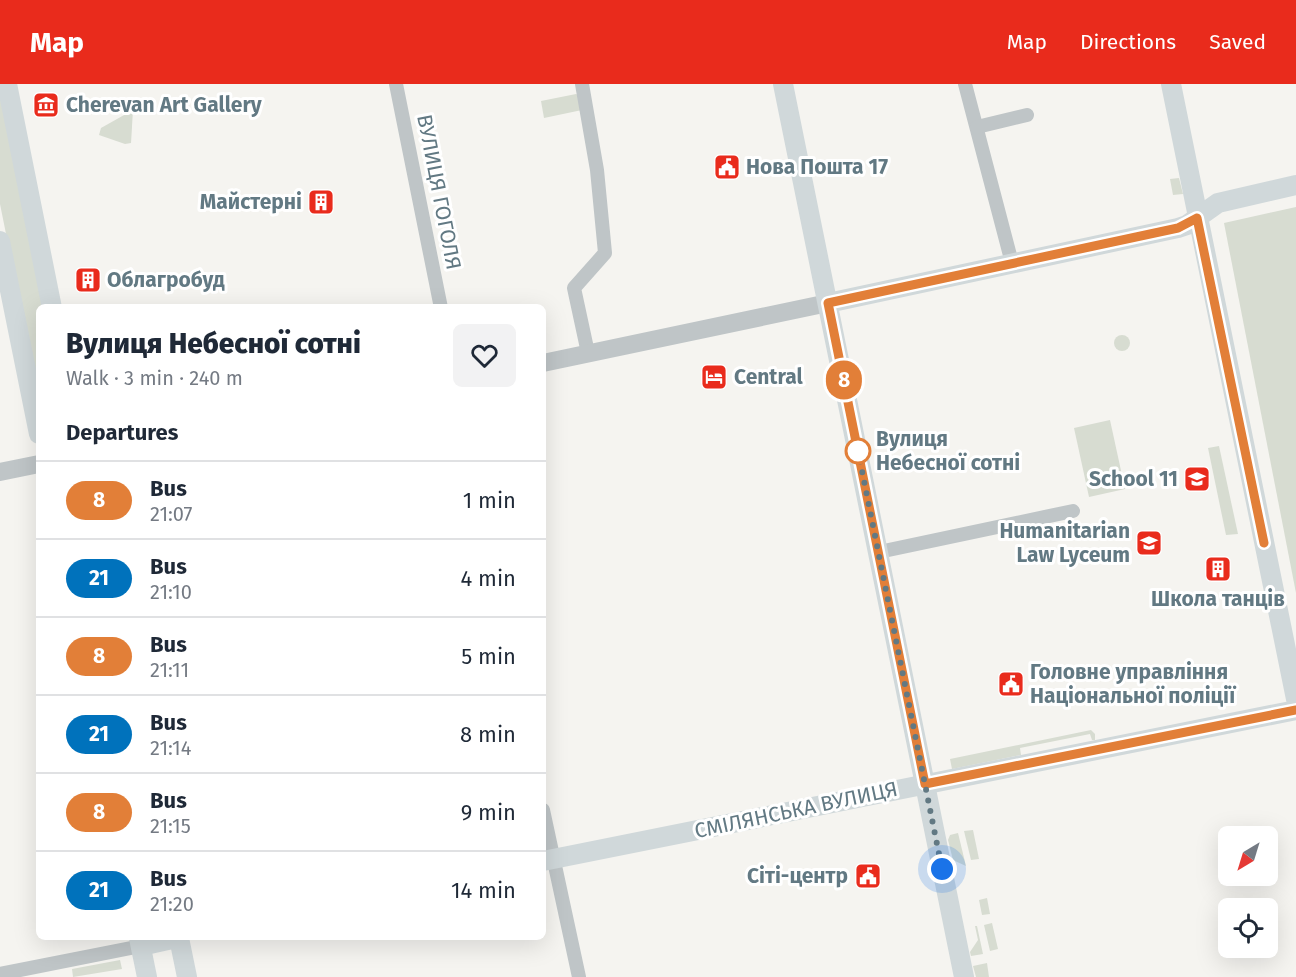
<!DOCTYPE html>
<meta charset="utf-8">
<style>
:root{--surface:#fff;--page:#f2f2f3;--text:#1f2937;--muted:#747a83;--line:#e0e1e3;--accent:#e92b1c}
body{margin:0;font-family:"Fira Sans",sans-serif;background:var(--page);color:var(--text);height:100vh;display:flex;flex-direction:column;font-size:22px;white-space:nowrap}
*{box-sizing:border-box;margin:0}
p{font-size:20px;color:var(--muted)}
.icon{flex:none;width:33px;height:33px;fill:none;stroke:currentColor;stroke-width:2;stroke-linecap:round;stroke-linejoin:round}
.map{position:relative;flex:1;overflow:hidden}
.side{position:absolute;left:36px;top:220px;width:510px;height:636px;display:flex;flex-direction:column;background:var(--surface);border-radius:9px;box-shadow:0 6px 24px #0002}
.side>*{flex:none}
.badge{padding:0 12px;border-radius:20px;font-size:21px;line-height:39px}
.needle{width:39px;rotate:218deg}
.tools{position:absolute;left:1218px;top:742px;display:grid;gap:12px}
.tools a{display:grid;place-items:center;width:60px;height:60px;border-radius:9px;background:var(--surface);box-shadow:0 6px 24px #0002;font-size:30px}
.you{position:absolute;width:30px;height:30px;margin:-15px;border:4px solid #fff;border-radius:50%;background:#1a73e8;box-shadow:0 0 0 9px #1a73e833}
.map>.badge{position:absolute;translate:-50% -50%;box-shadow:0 0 0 3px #fff}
h2{padding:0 30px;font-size:22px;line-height:54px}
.round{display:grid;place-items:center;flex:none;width:63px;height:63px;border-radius:9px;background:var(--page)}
.head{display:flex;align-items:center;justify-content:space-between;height:102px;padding:0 30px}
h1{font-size:28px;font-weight:800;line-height:45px}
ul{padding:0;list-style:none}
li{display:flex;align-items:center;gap:18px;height:78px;padding:0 30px;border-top:2px solid var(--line)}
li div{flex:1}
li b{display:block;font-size:22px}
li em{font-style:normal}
li .badge{min-width:66px;font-weight:700;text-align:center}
header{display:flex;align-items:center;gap:36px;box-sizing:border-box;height:84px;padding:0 30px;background:var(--accent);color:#fff}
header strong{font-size:28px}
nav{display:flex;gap:33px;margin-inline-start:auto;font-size:21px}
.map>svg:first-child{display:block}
.green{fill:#d7dcd1}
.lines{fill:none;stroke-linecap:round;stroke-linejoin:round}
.minor{stroke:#bfc5c7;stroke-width:14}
.tertiary{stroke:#bfc5c7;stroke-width:18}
.secondary{stroke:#d0d8da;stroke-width:20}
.line-casing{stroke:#fff;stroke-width:14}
.line{stroke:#e27f38;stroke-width:9}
.walk{stroke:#627983;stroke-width:6;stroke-dasharray:0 10.8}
.stop-dot{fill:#fff;stroke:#e27f38;stroke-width:3}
.labels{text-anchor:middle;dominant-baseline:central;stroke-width:6;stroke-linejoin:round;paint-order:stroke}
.poi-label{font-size:21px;font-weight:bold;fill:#627983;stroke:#fff;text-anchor:start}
.street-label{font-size:21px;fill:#627983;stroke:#fff}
.stop-label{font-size:21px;font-weight:bold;fill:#627983;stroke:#fff;text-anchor:start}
</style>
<header>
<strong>Map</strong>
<nav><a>Map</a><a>Directions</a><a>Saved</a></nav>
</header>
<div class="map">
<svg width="1296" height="893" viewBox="0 0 1296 893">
<rect width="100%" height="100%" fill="#f5f4f0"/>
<g class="green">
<polygon points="0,0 45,223 39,224 39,314 0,120"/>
<polygon points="576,10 578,11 582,26 544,34 541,17"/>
<polygon points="133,26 131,59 125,60 99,51 101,44"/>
<polygon points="1179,94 1183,110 1173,111 1170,95"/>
<polygon points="1296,123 1296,509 1224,139"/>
<circle cx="1122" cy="259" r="8"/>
<polygon points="1110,336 1125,405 1089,413 1074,344"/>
<polygon points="1219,362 1238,450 1226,451 1208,364"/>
<polygon points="1091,646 1095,650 1095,656 1092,656 1090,650 1020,664 1021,671 952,685 950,675"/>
<polygon points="973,746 979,775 971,776 964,747"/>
<polygon points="958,749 966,782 953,776 948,756 950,751"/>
<polygon points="987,814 990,830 982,831 979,816"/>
<polygon points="992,839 998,865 990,867 984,841"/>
<polygon points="975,842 977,842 983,870 971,872 970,868 978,856"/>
<polygon points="120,876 122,885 73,893 72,885"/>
<polygon points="987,879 989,893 976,893 973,882"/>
</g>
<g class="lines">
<g class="minor">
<polyline points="396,0 441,224"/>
<polyline points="582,0 597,86 605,169 574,204 588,269"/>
<polyline points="965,0 1012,179"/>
<polyline points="977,43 1027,31"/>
<polyline points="879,468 1073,427"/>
<polyline points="543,726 579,893"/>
<polyline points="0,890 141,862"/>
</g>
<g class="tertiary">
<polyline points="543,279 828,219"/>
<polyline points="0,388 39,380"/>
</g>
<g class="secondary">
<polyline points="7,0 52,224"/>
<polyline points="783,0 964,893"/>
<polyline points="1171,0 1296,615"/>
<polyline points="0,157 39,350"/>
<polyline points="828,219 1178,144 1187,141 1218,119 1296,101"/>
<polyline points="543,777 1296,626"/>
<polyline points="139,854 147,893"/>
<polyline points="179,854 187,893"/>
<polyline points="141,862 177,854"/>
</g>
</g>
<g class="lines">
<defs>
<polyline id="line" points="1264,459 1197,134 1178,144 828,219 925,700 1296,626"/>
</defs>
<use href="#line" class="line-casing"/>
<use href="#line" class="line"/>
<polyline class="walk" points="858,367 942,785"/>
</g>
<defs>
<symbol id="museum-square" viewBox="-11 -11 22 22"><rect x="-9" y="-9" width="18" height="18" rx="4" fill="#e92b1c" stroke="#fff"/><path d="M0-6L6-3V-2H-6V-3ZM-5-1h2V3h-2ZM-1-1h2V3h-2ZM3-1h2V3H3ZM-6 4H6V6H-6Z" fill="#fff"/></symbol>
<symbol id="civic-square" viewBox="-11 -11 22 22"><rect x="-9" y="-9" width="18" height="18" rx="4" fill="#e92b1c" stroke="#fff"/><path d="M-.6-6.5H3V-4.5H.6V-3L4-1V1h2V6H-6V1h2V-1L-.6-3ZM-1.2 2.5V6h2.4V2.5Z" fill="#fff"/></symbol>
<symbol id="building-square" viewBox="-11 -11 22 22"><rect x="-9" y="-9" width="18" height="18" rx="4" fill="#e92b1c" stroke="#fff"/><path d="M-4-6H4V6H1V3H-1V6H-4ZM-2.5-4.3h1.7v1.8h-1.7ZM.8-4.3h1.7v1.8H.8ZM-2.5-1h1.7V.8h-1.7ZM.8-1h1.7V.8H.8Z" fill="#fff"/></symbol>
<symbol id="hotel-square" viewBox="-11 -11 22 22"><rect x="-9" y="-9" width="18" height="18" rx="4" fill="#e92b1c" stroke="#fff"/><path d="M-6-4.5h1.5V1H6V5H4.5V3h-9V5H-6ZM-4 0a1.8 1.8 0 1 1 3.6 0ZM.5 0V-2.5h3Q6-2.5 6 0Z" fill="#fff"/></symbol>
<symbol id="school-square" viewBox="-11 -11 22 22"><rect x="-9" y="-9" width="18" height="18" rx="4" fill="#e92b1c" stroke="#fff"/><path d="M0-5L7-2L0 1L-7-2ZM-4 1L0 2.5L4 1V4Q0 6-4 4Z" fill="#fff"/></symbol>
</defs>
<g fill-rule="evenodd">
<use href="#museum-square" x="31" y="6" width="30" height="30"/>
<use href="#civic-square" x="712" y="68" width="30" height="30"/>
<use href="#building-square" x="306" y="103" width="30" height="30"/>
<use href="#building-square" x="73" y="181" width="30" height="30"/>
<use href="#hotel-square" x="699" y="278" width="30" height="30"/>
<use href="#school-square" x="1182" y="380" width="30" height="30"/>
<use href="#school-square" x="1134" y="444" width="30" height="30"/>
<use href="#building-square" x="1203" y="470" width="30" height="30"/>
<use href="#civic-square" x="996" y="585" width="30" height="30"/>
<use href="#civic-square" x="853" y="777" width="30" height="30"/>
</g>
<circle class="stop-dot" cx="858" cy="367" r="12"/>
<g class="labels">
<g class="poi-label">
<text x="66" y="21">Cherevan Art Gallery</text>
<text x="746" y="83">Нова Пошта 17</text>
<text x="302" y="118" text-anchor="end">Майстерні</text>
<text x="107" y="196">Облагробуд</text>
<text x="734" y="293">Central</text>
<text x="1178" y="395" text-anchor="end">School 11</text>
<text x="1130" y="447" text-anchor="end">Humanitarian<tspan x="1130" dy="24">Law Lyceum</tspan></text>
<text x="1218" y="515" text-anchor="middle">Школа танців</text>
<text x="1030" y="588">Головне управління<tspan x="1030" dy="24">Національної поліції</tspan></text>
<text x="848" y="792" text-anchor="end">Сіті-центр</text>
</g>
<g class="street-label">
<text transform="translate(439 108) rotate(79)">ВУЛИЦЯ ГОГОЛЯ</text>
<text transform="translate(796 726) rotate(-12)">СМІЛЯНСЬКА ВУЛИЦЯ</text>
</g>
<g class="stop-label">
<text x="876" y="355">Вулиця<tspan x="876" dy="24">Небесної сотні</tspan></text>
</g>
</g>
</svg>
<div class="tools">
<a><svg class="needle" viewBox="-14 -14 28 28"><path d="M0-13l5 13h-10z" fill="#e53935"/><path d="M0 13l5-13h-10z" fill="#747a83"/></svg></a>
<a><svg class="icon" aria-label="locate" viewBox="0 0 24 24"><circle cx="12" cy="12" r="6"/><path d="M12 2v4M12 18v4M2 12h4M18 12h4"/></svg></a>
</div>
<div class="you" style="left:942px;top:785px"></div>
<b class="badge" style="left:844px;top:296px;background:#e27f38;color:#fff">8</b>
<section class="side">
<div class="head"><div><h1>Вулиця Небесної сотні</h1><p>Walk · 3 min · 240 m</p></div><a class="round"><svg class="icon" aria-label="heart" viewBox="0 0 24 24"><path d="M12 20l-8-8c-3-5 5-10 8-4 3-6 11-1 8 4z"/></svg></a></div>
<h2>Departures</h2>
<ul>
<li><span class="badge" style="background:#e27f38;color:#fff">8</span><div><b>Bus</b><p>21:07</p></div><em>1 min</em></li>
<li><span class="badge" style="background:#0072bc;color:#fff">21</span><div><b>Bus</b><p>21:10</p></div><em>4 min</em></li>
<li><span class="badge" style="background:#e27f38;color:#fff">8</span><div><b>Bus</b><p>21:11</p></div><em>5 min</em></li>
<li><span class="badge" style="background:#0072bc;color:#fff">21</span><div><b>Bus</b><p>21:14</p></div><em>8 min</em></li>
<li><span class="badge" style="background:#e27f38;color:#fff">8</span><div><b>Bus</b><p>21:15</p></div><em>9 min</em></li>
<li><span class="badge" style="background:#0072bc;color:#fff">21</span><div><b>Bus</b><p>21:20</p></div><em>14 min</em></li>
</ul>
</section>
</div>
